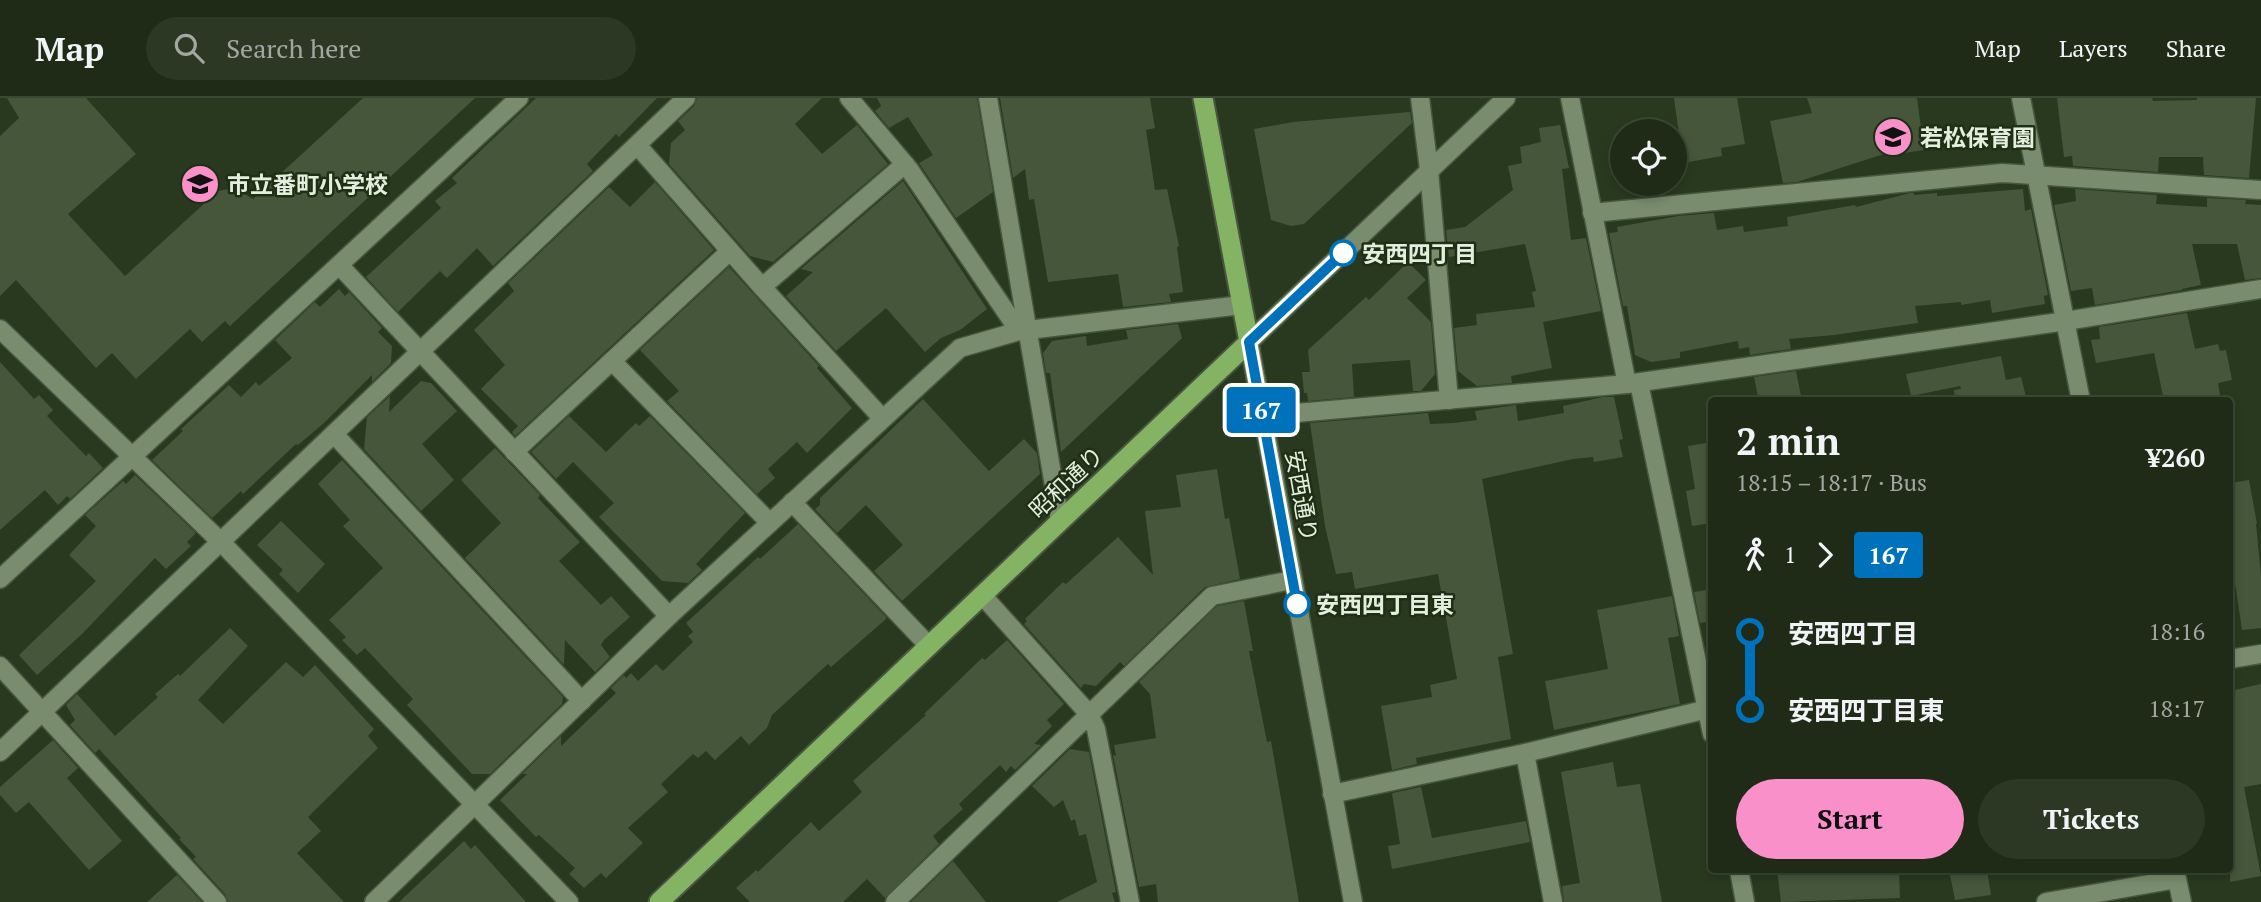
<!DOCTYPE html>
<meta charset="utf-8">
<style>
:root{--surface:#1f2b17;--page:#2c3724;--text:#f1f3f6;--muted:#a1a7a1;--line:#3c4736;--accent:#f990ca}
body{margin:0;font-family:"PT Serif","Noto Sans JP",serif;background:var(--page);color:var(--text);height:100vh;display:flex;flex-direction:column;font-size:26px;white-space:nowrap}
*{box-sizing:border-box;margin:0}
p{font-size:23px;color:var(--muted)}
.icon{flex:none;width:38px;height:38px;fill:none;stroke:currentColor;stroke-width:2;stroke-linecap:round;stroke-linejoin:round}
.map{position:relative;flex:1;overflow:hidden}
.side{position:absolute;left:1708px;top:299px;width:525px;height:476px;display:flex;flex-direction:column;background:var(--surface);border-radius:7px;box-shadow:0 4px 10px #0003,0 0 0 2px var(--line)}
.side>*{flex:none}
.badge{padding:0 14px;border-radius:5px;font-size:24px;line-height:46px}
.fabs{position:absolute;left:1610px;top:21px;display:grid;gap:14px}
.fabs a{display:grid;place-items:center;width:77px;height:77px;border-radius:50%;background:var(--surface);box-shadow:0 4px 10px #0003,0 0 0 2px var(--line);font-size:35px}
.map>.badge{position:absolute;translate:-50% -50%;box-shadow:0 0 0 4px #fff}
.legs{display:flex;align-items:center;gap:10px;height:77px;padding:0 28px;font-size:23px}
.legs p{margin-inline-start:auto}
.summary{display:flex;align-items:center;justify-content:space-between;height:119px;padding:0 28px}
h1{font-size:38px;font-weight:800;line-height:52px}
.button{display:flex;gap:14px;margin-top:auto;padding:14px 28px}
.button a{flex:1;height:80px;border-radius:42px;background:var(--accent);color:#111;font-size:28px;font-weight:800;line-height:80px;text-align:center}
.button a+a{background:var(--page);color:var(--text)}
ul{padding:0 28px;list-style:none}
li{display:flex;align-items:center;gap:24px;height:77px;font-size:26px}
li i{display:grid;place-items:center;width:10px;height:100%;margin:0 9px;background:currentColor}
li i::after{content:'';width:18px;height:18px;margin:-9px;border:5px solid;border-radius:50%;background:var(--surface)}
li p{margin-inline-start:auto}
li:first-child i{background:linear-gradient(#0000 50%,currentColor 0)}
li:last-child i{background:linear-gradient(currentColor 50%,#0000 0)}
header{display:flex;align-items:center;gap:42px;box-sizing:border-box;height:98px;padding:0 35px;background:var(--surface);border-bottom:2px solid var(--line)}
header strong{font-size:33px}
nav{display:flex;gap:38px;margin-inline-start:auto;font-size:24px}
.search{width:490px;height:63px;background:var(--page);display:flex;align-items:center;gap:18px;box-sizing:border-box;padding:0 24px;border-radius:38px;color:var(--muted);font-size:26px}
.map>svg:first-child{display:block}
.building{fill:#45563b}
.lines{fill:none;stroke-linecap:round;stroke-linejoin:round}
.minor-casing{stroke:#48563f;stroke-width:21}
.tertiary-casing{stroke:#48563f;stroke-width:21}
.secondary-casing{stroke:#48563f;stroke-width:21}
.trunk-casing{stroke:#48563f;stroke-width:23}
.minor{stroke:#798c6e;stroke-width:18}
.tertiary{stroke:#798c6e;stroke-width:18}
.secondary{stroke:#798c6e;stroke-width:18}
.trunk{stroke:#84b364;stroke-width:19}
.line-1-casing{stroke:#fff;stroke-width:16}
.line-1{stroke:#0072bc;stroke-width:10}
.stop-1-dot{fill:#fff;stroke:#0072bc;stroke-width:3.5}
.labels{text-anchor:middle;dominant-baseline:central;stroke-width:5;stroke-linejoin:round;paint-order:stroke}
.poi-label{font-size:23px;font-weight:bold;fill:#e4eede;stroke:#1f2f15;text-anchor:start}
.stop-label{font-size:23px;font-weight:bold;fill:#e4eede;stroke:#1f2f15;text-anchor:start}
.street-label{font-size:23px;fill:#e4eede;stroke:#1f2f15}
</style>
<header>
<strong>Map</strong>
<div class="search"><svg class="icon" aria-label="search" viewBox="0 0 24 24"><circle cx="10" cy="10" r="6"/><path d="M15 15l6 6"/></svg>Search here</div>
<nav><a>Map</a><a>Layers</a><a>Share</a></nav>
</header>
<div class="map">
<svg width="2261" height="804" viewBox="0 0 2261 804">
<rect width="100%" height="100%" fill="#29391f"/>
<g class="building">
<polygon points="7,0 86,0 136,56 68,116 125,178 218,93 234,90 253,101 363,0 475,0 230,228 225,223 202,244 190,231 136,281 112,255 96,270 16,182 0,198 0,38 19,20"/>
<polygon points="536,0 657,0 619,39 616,36 587,66 593,73 493,168 477,150 447,180 440,173 398,214 366,179 441,110 435,103 457,85 452,80"/>
<polygon points="697,0 822,0 795,26 822,56 857,27 888,66 773,164 750,158 669,66 671,45 685,32 678,23 694,8"/>
<polygon points="877,0 977,0 993,94 956,120 919,65 933,57 908,19 889,30 875,13 881,8"/>
<polygon points="1000,0 1150,0 1155,30 1146,32 1155,92 1167,91 1179,148 1177,149 1183,194 1169,196 1171,204 1123,209 1118,176 1048,184 1034,101 1029,102 1025,71 1013,80"/>
<polygon points="1674,0 1737,0 1745,46 1721,50 1722,58 1683,65"/>
<polygon points="1807,0 1917,0 1924,52 1890,57 1890,54 1797,84 1783,85 1770,23 1812,15"/>
<polygon points="2057,0 2152,0 2153,3 2197,2 2197,0 2256,0 2249,80 2204,77 2203,59 2159,59 2158,74 2073,68 2072,58 2064,59"/>
<polygon points="1410,14 1412,25 1304,126 1291,128 1271,122 1254,31 1293,24"/>
<polygon points="1560,27 1569,70 1562,71 1571,142 1586,140 1601,213 1543,224 1552,270 1511,278 1512,285 1477,288 1458,273 1454,230 1477,227 1476,216 1535,209 1532,194 1536,193 1525,146 1449,159 1446,132 1465,129 1513,92 1508,68 1522,65 1520,49 1541,44 1539,30"/>
<polygon points="903,83 987,211 960,232 941,240 925,254 886,210 836,253 786,198 813,174 801,171"/>
<polygon points="655,84 714,152 515,338 512,334 518,328 481,291 505,267 474,232 514,193 508,185 609,89 630,109"/>
<polygon points="2023,91 2025,113 2031,111 2048,197 2044,198 2045,206 1992,215 1990,202 1961,207 1961,204 1915,208 1918,225 1834,237 1789,241 1791,251 1750,257 1749,249 1739,251 1738,243 1680,254 1680,260 1651,264 1635,257 1627,208 1623,208 1609,135 1618,134 1617,129 1678,118 1714,115 1717,132 1743,128 1744,134 1788,128 1787,119 1855,107 1856,109 1910,95 1914,95 1914,97 1937,95 1937,98"/>
<polygon points="2075,91 2157,97 2156,106 2207,109 2207,100 2246,102 2245,106 2261,107 2261,180 2245,182 2237,146 2192,146 2201,187 2182,191 2182,192 2095,207 2092,190 2071,193 2054,107 2076,103"/>
<polygon points="1408,164 1426,182 1407,200 1431,224 1435,276 1421,293 1413,293 1410,262 1352,266 1354,299 1308,303 1307,295 1304,295 1302,274 1310,274 1308,252 1366,199 1369,202"/>
<polygon points="729,169 819,268 817,270 852,310 807,355 797,344 768,371 775,380 757,396 667,303 679,293 640,252"/>
<polygon points="339,191 345,198 349,194 382,230 378,234 392,248 391,265 372,284 372,277 324,325 298,347 296,346 243,396 241,393 212,420 152,362 183,333 181,331 229,287 241,299 256,284 259,288 292,260 275,242 315,204 320,209"/>
<polygon points="2187,215 2195,251 2218,246 2220,253 2226,252 2232,282 2218,285 2221,303 2164,303 2154,255 2096,265 2091,242 2100,241 2099,229"/>
<polygon points="1178,226 1182,240 1061,354 1050,275 1046,275 1043,255 1052,243 1086,238 1087,248 1128,241 1126,232"/>
<polygon points="2001,258 2006,282 2021,279 2027,303 1955,303 1954,292 1961,291 1960,288 1911,298 1906,276"/>
<polygon points="0,264 34,301 39,297 53,312 47,318 86,358 89,355 103,370 70,401 67,398 58,407 45,392 0,432"/>
<polygon points="1796,273 1802,303 1759,303 1754,279"/>
<polygon points="421,283 431,285 457,313 422,346 454,382 421,413 364,351 367,319 390,298 389,314"/>
<polygon points="1603,299 1614,299 1623,341 1619,342 1623,359 1594,364 1593,359 1573,361 1482,381 1513,556 1498,559 1511,641 1416,660 1417,666 1392,672 1381,608 1432,599 1430,587 1457,581 1438,476 1355,491 1352,474 1336,476 1325,428 1310,325 1428,315 1430,326 1454,325 1477,322 1475,313 1516,307 1518,323 1564,315 1563,308"/>
<polygon points="923,301 989,373 1024,341 1037,355 1040,376 902,503 874,473 903,447 866,407 837,435 815,411 820,407 820,400"/>
<polygon points="569,318 606,354 636,325 639,328 650,318 745,415 696,466 702,472 688,485 662,483 599,419 614,405 573,364 556,381 531,354"/>
<polygon points="1712,344 1712,425 1692,428 1686,393 1695,391 1688,348"/>
<polygon points="495,350 540,397 538,400 580,444 559,463 601,507 611,498 630,519 604,542 601,547 610,559 595,574 565,542 564,567 465,460 501,425 461,382"/>
<polygon points="342,362 563,599 562,606 490,676 472,676 407,607 413,601 365,550 357,557 342,542 346,539 329,522 383,470 343,428 350,422 318,386"/>
<polygon points="1217,371 1225,421 1229,420 1240,481 1205,489 1124,568 1120,564 1096,588 1084,586 1081,590 1024,526 1027,523 1025,521 1063,484 1066,486 1118,439 1153,477 1145,413 1181,409 1176,377"/>
<polygon points="135,377 196,435 187,444 191,448 166,471 155,460 82,536 37,577 19,557 96,483 69,457 96,428 85,417 123,383 126,386"/>
<polygon points="2249,382 2257,426 2256,426 2261,478 2261,530 2242,532 2235,485 2230,486 2230,385"/>
<polygon points="281,423 325,466 298,495 279,476 283,472 257,447"/>
<polygon points="798,426 886,519 886,521 831,569 828,566 772,617 767,630 749,647 741,638 715,662 706,653 698,660 693,656 661,686 668,694 628,730 643,745 606,780 601,775 584,790 569,776 575,770 539,737 536,739 500,702 527,676 522,676 561,638 561,648 616,595 611,590 624,577 626,580 631,575 638,583 656,566 663,573 693,544 688,538 693,534 686,525 758,459 760,461"/>
<polygon points="1712,491 1712,523 1700,525 1694,494"/>
<polygon points="1672,498 1679,538 1668,540 1680,606 1554,632 1545,583 1608,571 1597,512"/>
<polygon points="1244,503 1253,553 1249,553 1267,644 1271,643 1299,804 1158,804 1156,786 1139,789 1113,657 1116,658 1114,647 1156,640 1150,596 1139,584 1217,508"/>
<polygon points="230,530 248,548 198,602 223,626 286,564 303,579 315,567 374,631 368,638 378,650 308,719 321,733 297,755 344,804 228,804 225,796 193,761 196,759 179,741 181,740 99,651 95,655 70,627 75,622 66,607 77,596 115,638 158,599 155,596 178,576 180,578"/>
<polygon points="1007,542 1064,606 1047,622 1052,628 1034,646 1041,647 1015,672 1011,668 1006,674 1000,667 959,706 963,711 933,738 939,746 885,800 867,781 843,804 750,804 736,790 756,772 758,774 811,724 819,733 862,694 853,683 926,617 924,616 982,560 985,562"/>
<polygon points="2261,586 2261,686 2244,689 2261,778 2230,784 2230,593"/>
<polygon points="53,642 78,670 67,680 122,743 89,772 29,704 16,715 0,697 0,689"/>
<polygon points="1070,651 1089,654 1116,794 1112,795 1115,804 1057,804 1097,784 1086,736 1079,738 1075,721 1071,723 1063,702 1054,709 1032,688"/>
<polygon points="1613,664 1617,689 1640,686 1662,804 1564,804 1562,788 1580,785 1561,674"/>
<polygon points="1421,689 1432,740 1526,723 1530,744 1392,771 1388,748 1400,746 1392,695"/>
<polygon points="464,743 471,751 475,747 526,804 399,804"/>
<polygon points="953,763 986,804 911,804"/>
<polygon points="1777,772 1899,772 1900,800 1781,804"/>
<polygon points="1949,772 1987,772 1991,797 1955,802"/>
<polygon points="177,777 202,804 147,804"/>
</g>
<g class="lines">
<defs>
<g id="minor">
<polyline points="849,0 909,71 1019,233"/>
<polyline points="988,0 1060,423"/>
<polyline points="1420,0 1429,72 1449,302"/>
<polyline points="1570,0 1627,286"/>
<polyline points="2021,0 2081,303"/>
<polyline points="637,47 762,189 882,320"/>
<polyline points="1592,115 2002,75 2261,92"/>
<polyline points="339,167 669,518"/>
<polyline points="762,189 905,66"/>
<polyline points="0,231 221,444 569,804"/>
<polyline points="612,263 770,425"/>
<polyline points="1639,285 1712,636"/>
<polyline points="1262,318 1627,286 2066,223 2261,191"/>
<polyline points="334,336 582,603"/>
<polyline points="514,354 730,153"/>
<polyline points="792,404 929,548"/>
<polyline points="0,481 519,0"/>
<polyline points="982,497 1089,616 1096,631 1130,804"/>
<polyline points="2230,561 2261,556"/>
<polyline points="0,568 217,804"/>
<polyline points="0,654 686,0"/>
<polyline points="1525,655 1553,804"/>
<polyline points="1332,696 1525,655 1712,610"/>
<polyline points="1739,772 1745,804"/>
<polyline points="2175,772 2182,804"/>
<polyline points="374,804 669,518 960,250 1019,233 1242,207"/>
<polyline points="895,804 1212,498 1292,482"/>
<polyline points="2046,804 2177,781"/>
</g>
<polyline id="tertiary" points="1249,244 1506,0"/>
<polyline id="secondary" points="1247,233 1353,804"/>
<polyline id="trunk" points="659,804 1249,244 1203,0"/>
</defs>
<use href="#minor" class="minor-casing"/>
<use href="#tertiary" class="tertiary-casing"/>
<use href="#secondary" class="secondary-casing"/>
<use href="#trunk" class="trunk-casing"/>
<use href="#minor" class="minor"/>
<use href="#tertiary" class="tertiary"/>
<use href="#secondary" class="secondary"/>
<use href="#trunk" class="trunk"/>
</g>
<g class="lines">
<defs>
<polyline id="line-1" points="1297,506 1249,244 1343,155"/>
</defs>
<use href="#line-1" class="line-1-casing"/>
<use href="#line-1" class="line-1"/>
</g>
<defs>
<symbol id="school-disc" viewBox="-11 -11 22 22"><circle r="9.5" fill="#f990ca" stroke="#1f2f15"/><path d="M0-5L7-2L0 1L-7-2ZM-4 1L0 2.5L4 1V4Q0 6-4 4Z" fill="#111"/></symbol>
</defs>
<g fill-rule="evenodd">
<use href="#school-disc" x="1871" y="17" width="44" height="44"/>
<use href="#school-disc" x="178" y="64" width="44" height="44"/>
</g>
<g class="stop-1-dot">
<circle cx="1343" cy="155" r="12"/>
<circle cx="1297" cy="506" r="12"/>
</g>
<g class="labels">
<g class="poi-label">
<text x="1920" y="39">若松保育園</text>
<text x="227" y="86">市立番町小学校</text>
</g>
<g class="stop-label">
<text x="1362" y="155">安西四丁目</text>
<text x="1316" y="506">安西四丁目東</text>
</g>
<g class="street-label">
<text transform="translate(1066 384) rotate(-43)">昭和通り</text>
<text transform="translate(1302 398) rotate(80)">安西通り</text>
</g>
</g>
</svg>
<div class="fabs">
<a><svg class="icon" aria-label="locate" viewBox="0 0 24 24"><circle cx="12" cy="12" r="6"/><path d="M12 2v4M12 18v4M2 12h4M18 12h4"/></svg></a>
</div>
<b class="badge" style="left:1261px;top:312px;background:#0072bc;color:#fff">167</b>
<section class="side">
<div class="summary"><div><h1>2 min</h1><p>18:15 – 18:17 · Bus</p></div><b>¥260</b></div>
<div class="legs"><svg class="icon" aria-label="walk" viewBox="0 0 24 24"><circle cx="13" cy="4" r="2"/><path d="M13 8l-2 6 4 7M11 14l-3 7M7 12l3-4h3l4 4"/></svg>1<svg class="icon" aria-label="forward" viewBox="0 0 24 24"><path d="M9 5l7 7-7 7"/></svg><b class="badge" style="background:#0072bc;color:#fff">167</b></div>
<ul>
<li><i style="color:#0072bc"></i><b>安西四丁目</b><p>18:16</p></li>
<li><i style="color:#0072bc"></i><b>安西四丁目東</b><p>18:17</p></li>
</ul>
<div class="button"><a>Start</a><a>Tickets</a></div>
</section>
</div>
